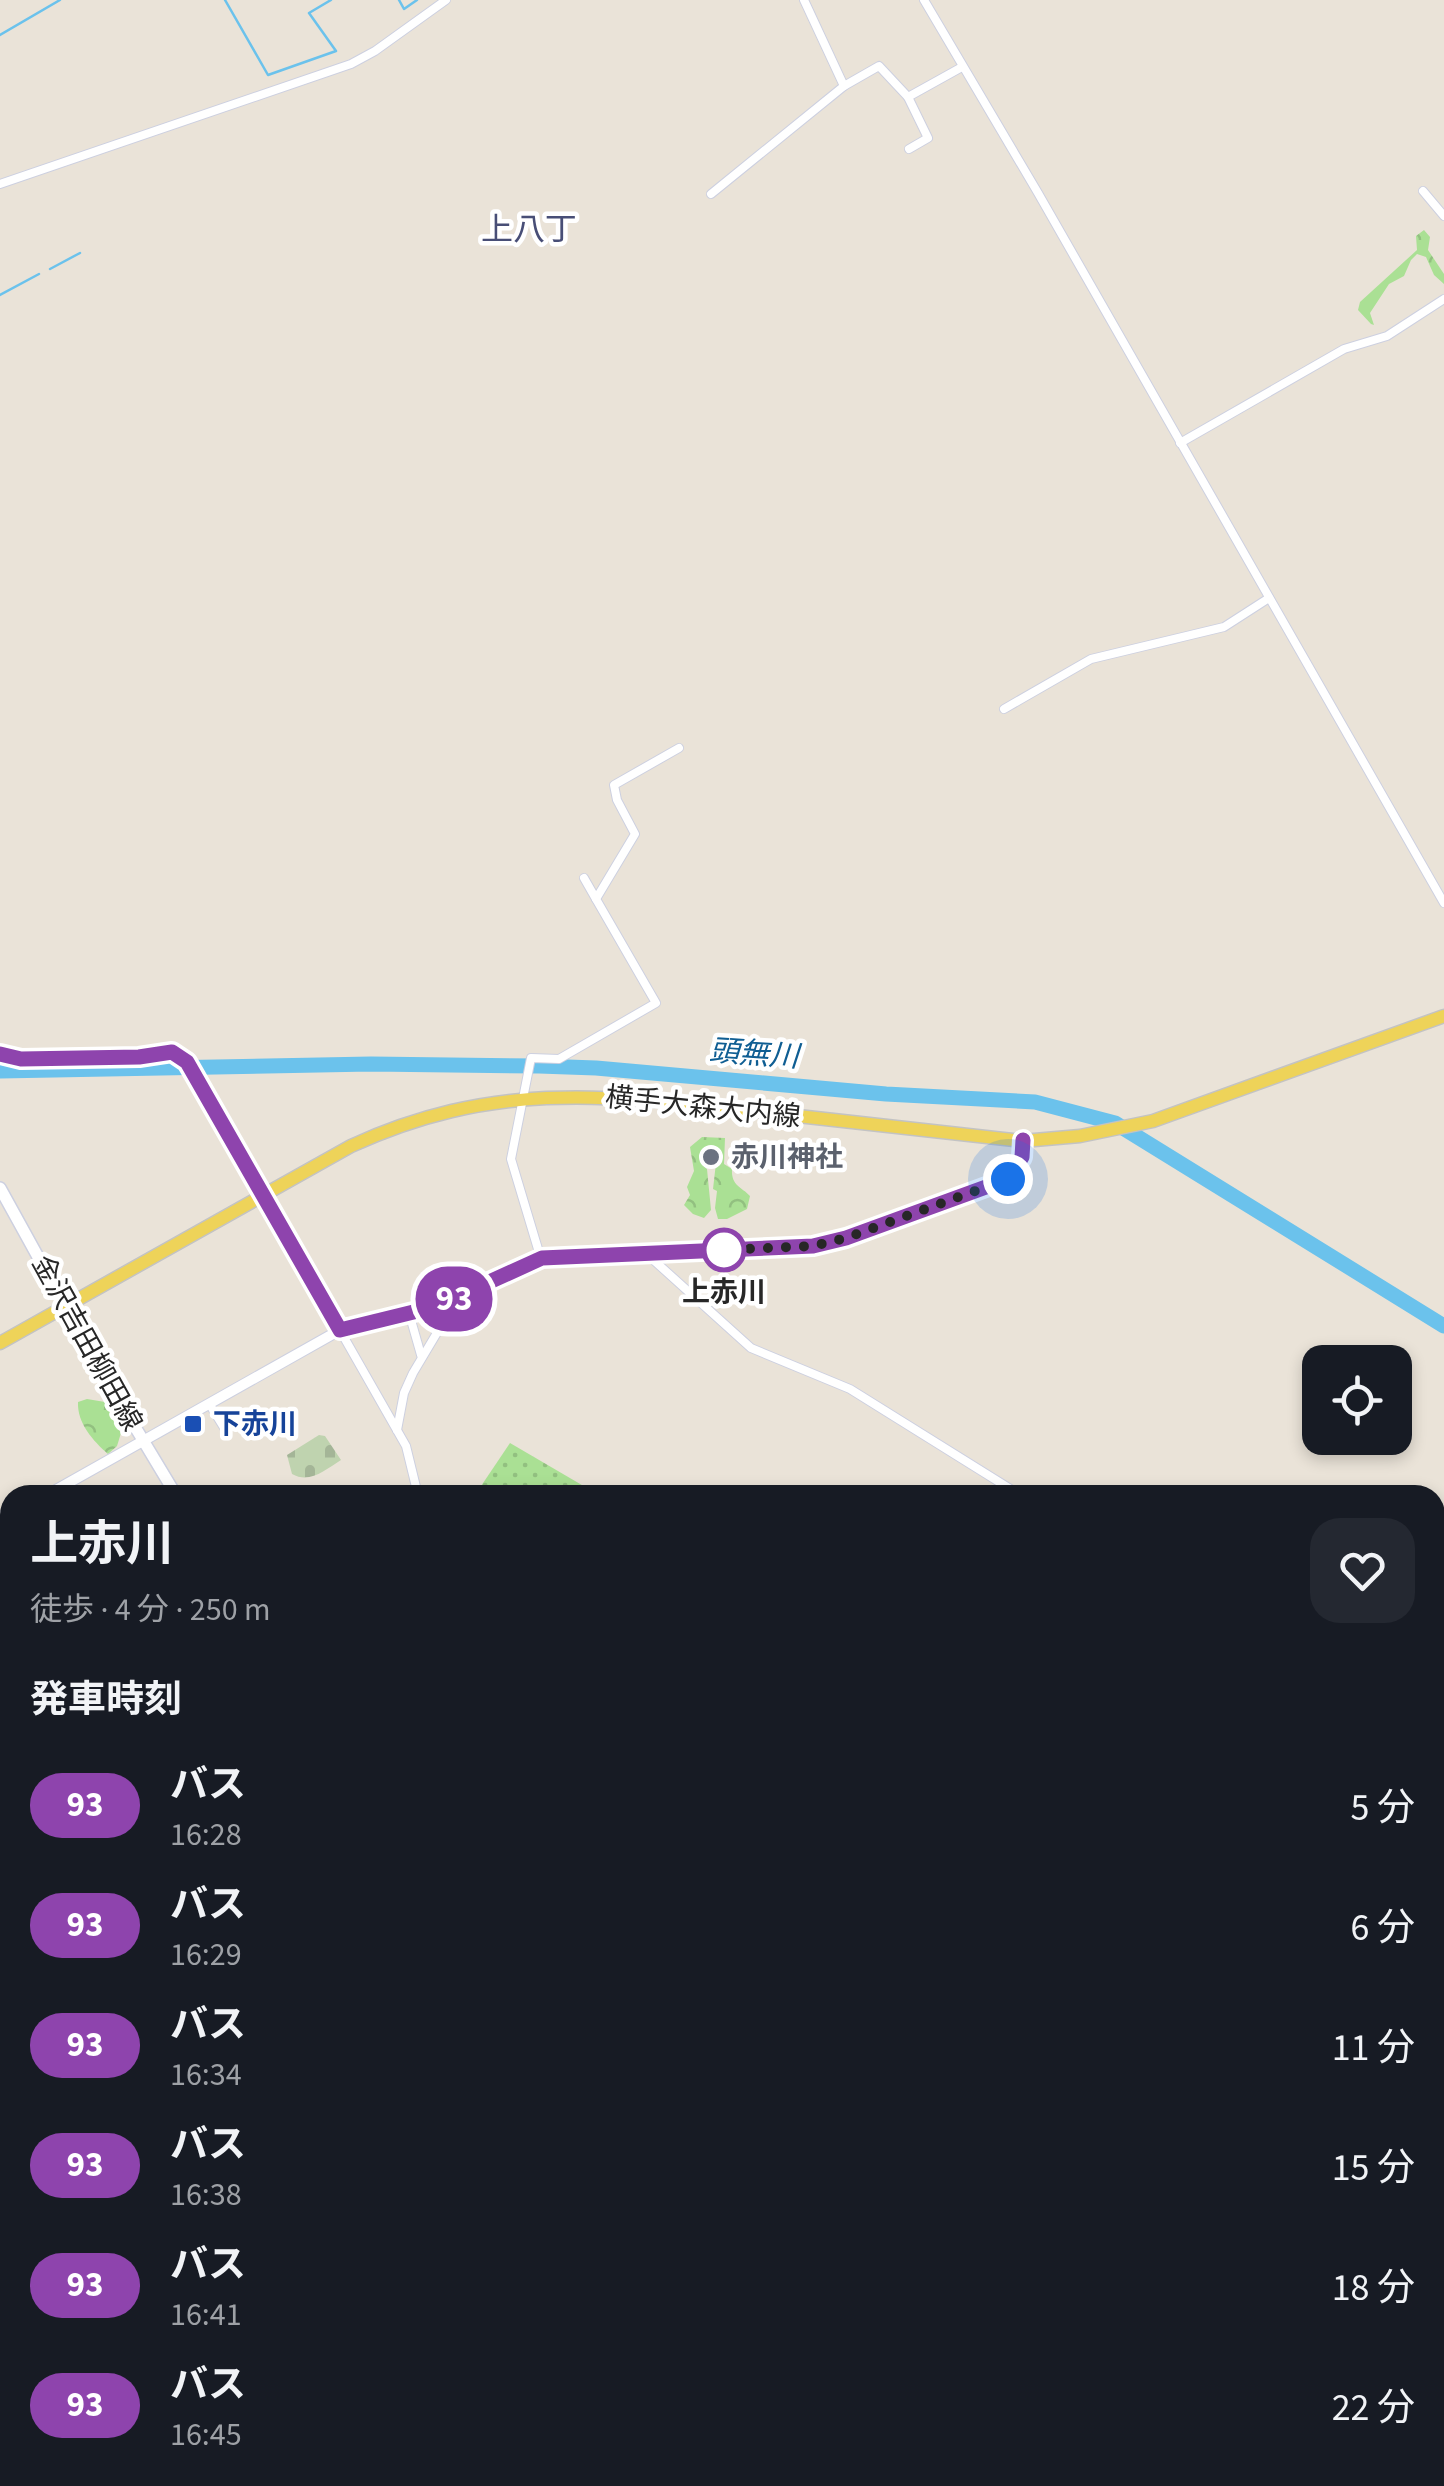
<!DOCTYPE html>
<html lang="ja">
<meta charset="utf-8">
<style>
:root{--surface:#171b24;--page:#242831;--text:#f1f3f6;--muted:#9ea1a6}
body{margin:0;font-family:"Source Sans 3","Noto Sans JP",sans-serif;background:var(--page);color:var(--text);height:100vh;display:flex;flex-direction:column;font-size:38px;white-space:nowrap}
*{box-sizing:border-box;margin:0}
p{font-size:32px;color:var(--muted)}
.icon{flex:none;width:55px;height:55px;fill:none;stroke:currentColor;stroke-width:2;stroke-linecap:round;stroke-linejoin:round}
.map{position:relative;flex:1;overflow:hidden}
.details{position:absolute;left:0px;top:1485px;width:1445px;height:1002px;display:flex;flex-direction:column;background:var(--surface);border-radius:30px 30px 0 0;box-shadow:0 5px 15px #0003}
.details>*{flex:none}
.badge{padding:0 20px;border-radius:32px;font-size:35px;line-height:65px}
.controls{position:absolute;left:1302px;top:1345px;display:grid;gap:20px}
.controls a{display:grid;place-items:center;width:110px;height:110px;border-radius:20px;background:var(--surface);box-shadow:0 5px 15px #0003;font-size:50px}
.you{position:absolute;width:50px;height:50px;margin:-25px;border:8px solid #fff;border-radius:50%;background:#1a73e8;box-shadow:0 0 0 15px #1a73e833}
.map>.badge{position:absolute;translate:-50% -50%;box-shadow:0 0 0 5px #fff}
h2{padding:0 30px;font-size:38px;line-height:90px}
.round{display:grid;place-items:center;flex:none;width:105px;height:105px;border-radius:30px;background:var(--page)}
.head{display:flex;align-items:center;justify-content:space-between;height:170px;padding:0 30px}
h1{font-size:48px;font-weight:700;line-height:75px}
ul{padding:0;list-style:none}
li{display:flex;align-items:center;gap:30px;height:120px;padding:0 30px}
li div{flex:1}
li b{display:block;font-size:38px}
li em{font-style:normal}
li .badge{min-width:110px;font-weight:700;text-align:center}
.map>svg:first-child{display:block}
.grass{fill:url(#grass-dots)}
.forest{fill:url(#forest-crowns)}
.cemetery{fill:url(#cemetery-stones)}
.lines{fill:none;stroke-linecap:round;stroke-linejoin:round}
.stream{stroke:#6bc2ec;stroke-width:2.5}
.river{stroke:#6bc2ec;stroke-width:15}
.minor-casing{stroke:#cdd0e0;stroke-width:10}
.tertiary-casing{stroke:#cdd0e0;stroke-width:12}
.secondary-casing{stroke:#cdd0e0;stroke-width:14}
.primary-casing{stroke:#c3c3c3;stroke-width:15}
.motorway-casing{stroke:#c3c3c3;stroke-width:18}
.minor{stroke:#fff;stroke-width:8}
.tertiary{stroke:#fff;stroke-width:10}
.secondary{stroke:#fff;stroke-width:11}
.primary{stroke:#eed359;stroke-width:12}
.motorway{stroke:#fba451;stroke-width:15}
.line-casing{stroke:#fff;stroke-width:22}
.line{stroke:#8e44ad;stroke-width:15}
.walk{stroke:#272727;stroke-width:10;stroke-dasharray:0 18}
.worship-dot{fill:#6b7280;stroke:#fff;stroke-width:4}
.stop-dot{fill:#fff;stroke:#8e44ad;stroke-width:5}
.transit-dot{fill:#1a4fb4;stroke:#fff;stroke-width:4}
.labels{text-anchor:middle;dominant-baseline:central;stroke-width:9;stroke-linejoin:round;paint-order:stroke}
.street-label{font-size:28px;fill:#272727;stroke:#fff}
.worship-label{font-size:28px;font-weight:bold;fill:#5b616d;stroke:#fff;text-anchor:start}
.stop-label{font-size:28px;font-weight:bold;fill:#272727;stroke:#fff}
.transit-label{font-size:28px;font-weight:bold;fill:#164399;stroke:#fff;text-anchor:start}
.water-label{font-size:30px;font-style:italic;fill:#0f5e93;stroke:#fff}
.quarter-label{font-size:32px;fill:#484e76;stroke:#fff}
</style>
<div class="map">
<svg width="1444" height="2486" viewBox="0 0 1444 2486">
<defs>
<pattern id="grass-dots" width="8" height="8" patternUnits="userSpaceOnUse" patternTransform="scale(2.5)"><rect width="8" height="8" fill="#aae094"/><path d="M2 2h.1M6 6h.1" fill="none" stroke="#92c080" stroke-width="1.8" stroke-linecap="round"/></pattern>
<pattern id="forest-crowns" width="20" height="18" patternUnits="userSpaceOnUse" patternTransform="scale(2.5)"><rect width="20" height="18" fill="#aae094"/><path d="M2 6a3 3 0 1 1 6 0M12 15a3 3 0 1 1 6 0" fill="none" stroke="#92c080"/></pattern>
<pattern id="cemetery-stones" width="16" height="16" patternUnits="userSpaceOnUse" patternTransform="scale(2.5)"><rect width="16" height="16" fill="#bfd3af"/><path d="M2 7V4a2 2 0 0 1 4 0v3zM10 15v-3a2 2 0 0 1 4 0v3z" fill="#a4b597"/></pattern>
</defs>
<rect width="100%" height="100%" fill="#eae3d8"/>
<polygon class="grass" points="510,1443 599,1495 475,1495"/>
<g class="forest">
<polygon points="1424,230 1430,237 1428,250 1444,274 1444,284 1434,275 1426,257 1417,254 1411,260 1404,276 1389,284 1370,313 1374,325 1371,324 1358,310 1360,302 1417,250 1416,236"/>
<path d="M 702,1137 L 725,1138 L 724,1164 L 732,1169 C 731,1186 742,1187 750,1196 L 747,1209 L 727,1219 L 718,1219 L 715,1208 L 717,1191 L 713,1189 L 717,1154 L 712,1147 L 707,1150 L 702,1164 L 707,1169 L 711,1210 L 704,1218 L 693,1214 L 684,1205 L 690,1195 L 687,1187 L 694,1171 L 690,1147 Z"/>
<path d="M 87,1399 L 105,1402 L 121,1433 L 117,1446 L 108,1454 C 93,1441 77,1423 78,1402 Z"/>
<polygon points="1444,2241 1444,2386 1435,2387 1435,2312 1440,2303 1435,2300 1435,2246"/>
</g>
<path class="cemetery" d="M 319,1435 L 325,1436 L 341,1460 C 325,1470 310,1484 292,1474 L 287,1455 Z"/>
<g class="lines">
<g class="stream">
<polyline points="225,0 268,75 336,51 309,13 331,0"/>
<polyline points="399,0 404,9 417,0"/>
<polyline points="0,35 60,0"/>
<polyline points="50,269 80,253"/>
<polyline points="0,295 39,274"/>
<polyline points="0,2180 10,2193"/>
<polyline points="359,2478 394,2486"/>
</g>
<polyline class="river" points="0,1071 371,1064 539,1066 596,1068 886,1094 1035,1102 1115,1123 1444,1326"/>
<defs>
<g id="minor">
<polyline points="804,0 844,86"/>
<polyline points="924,0 1038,193 1444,903"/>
<polyline points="908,97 928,138 909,149"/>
<polyline points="0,184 351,64 375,51 446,0"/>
<polyline points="1423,191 1444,216"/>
<polyline points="711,194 844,86 879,66 908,97 962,67"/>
<polyline points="1180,443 1344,349 1387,336 1444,299"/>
<polyline points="1004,709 1091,659 1224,627 1269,598"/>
<polyline points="584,878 596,899"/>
<polyline points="0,1054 21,1059 139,1057 172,1052 187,1062 406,1446 418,1495"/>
<polyline points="649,1256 751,1348 850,1389 1020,1495"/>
<polyline points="541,1259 511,1159 531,1058 559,1059 656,1003 596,899 635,834 617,800 614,785 679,748"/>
<polyline points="409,1313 421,1355"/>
<polyline points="210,1405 226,1431"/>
<polyline points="397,1430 404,1393 413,1373 453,1306 450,1301"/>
<polyline points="0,1689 10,1687"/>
<polyline points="1435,1690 1444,1676"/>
<polyline points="1435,2018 1444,2024"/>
<polyline points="0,2038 10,2032"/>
<polyline points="1435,2098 1444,2094"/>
<polyline points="0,2312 10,2319"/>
<polyline points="0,2379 10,2386"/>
<polyline points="147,2478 159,2486"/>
<polyline points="227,2478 237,2486"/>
<polyline points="1213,2478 1278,2479 1305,2486"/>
<polyline points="951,2486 956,2478"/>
</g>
<g id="tertiary">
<polyline points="47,1495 340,1330 371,1320 435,1307 541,1259 813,1246 846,1238 1008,1179 1022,1157 1023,1141"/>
<polyline points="0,1517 10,1513"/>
<polyline points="1435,2055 1444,2044"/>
<polyline points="1134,2486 1142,2478"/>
</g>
<g id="secondary">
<polyline points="0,1188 96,1362 176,1495"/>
<polyline points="630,2478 635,2486"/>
</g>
<path id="primary" d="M 0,1343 L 351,1146 C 499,1078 615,1096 771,1113 C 855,1123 939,1132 1023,1141 L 1080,1136 L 1153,1121 L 1444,1016"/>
<g id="motorway">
<polyline points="0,2337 10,2344"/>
<polyline points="0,2357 10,2363"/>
<polyline points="175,2478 186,2486"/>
<polyline points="197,2478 208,2486"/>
</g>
</defs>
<use href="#minor" class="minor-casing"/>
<use href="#tertiary" class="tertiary-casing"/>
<use href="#secondary" class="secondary-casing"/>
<use href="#primary" class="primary-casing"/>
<use href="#motorway" class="motorway-casing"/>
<use href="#minor" class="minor"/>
<use href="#tertiary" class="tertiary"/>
<use href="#secondary" class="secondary"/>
<use href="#primary" class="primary"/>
<use href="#motorway" class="motorway"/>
</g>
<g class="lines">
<defs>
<polyline id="line" points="0,1054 21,1059 139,1057 172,1052 187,1062 340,1330 434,1307 542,1258 813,1246 846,1238 1008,1179 1022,1157 1023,1140"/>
</defs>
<use href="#line" class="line-casing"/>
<use href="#line" class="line"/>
<polyline class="walk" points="724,1250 719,1250 813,1246 846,1238 1008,1179"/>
</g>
<circle class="worship-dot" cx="711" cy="1157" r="10"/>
<circle class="stop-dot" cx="724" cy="1250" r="20"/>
<rect class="transit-dot" x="183" y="1414" width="20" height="20" rx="5"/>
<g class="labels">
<g class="street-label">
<text transform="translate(703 1107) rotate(6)">横手大森大内線</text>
<text transform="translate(87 1343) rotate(61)">金沢吉田柳田線</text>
</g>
<g class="worship-label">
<text x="731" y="1157">赤川神社</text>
</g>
<g class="stop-label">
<text x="724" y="1292">上赤川</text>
</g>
<g class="transit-label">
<text x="213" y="1424">下赤川</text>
</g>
<g class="water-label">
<text transform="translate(754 1054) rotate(4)">頭無川</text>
</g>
<g class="quarter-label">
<text x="529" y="230">上八丁</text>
</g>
</g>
</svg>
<div class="controls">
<a><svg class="icon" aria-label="locate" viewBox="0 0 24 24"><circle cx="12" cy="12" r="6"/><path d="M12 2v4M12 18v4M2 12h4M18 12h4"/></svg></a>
</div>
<div class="you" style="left:1008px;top:1179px"></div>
<b class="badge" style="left:454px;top:1299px;background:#8e44ad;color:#fff">93</b>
<section class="details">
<div class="head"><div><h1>上赤川</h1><p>徒歩 · 4 分 · 250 m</p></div><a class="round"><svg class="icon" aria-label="heart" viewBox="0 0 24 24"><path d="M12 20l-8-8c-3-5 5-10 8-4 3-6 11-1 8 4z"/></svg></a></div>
<h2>発車時刻</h2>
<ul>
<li><span class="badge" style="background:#8e44ad;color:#fff">93</span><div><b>バス</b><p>16:28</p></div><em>5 分</em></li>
<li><span class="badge" style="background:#8e44ad;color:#fff">93</span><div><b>バス</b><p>16:29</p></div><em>6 分</em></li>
<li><span class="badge" style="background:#8e44ad;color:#fff">93</span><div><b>バス</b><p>16:34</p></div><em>11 分</em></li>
<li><span class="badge" style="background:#8e44ad;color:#fff">93</span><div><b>バス</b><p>16:38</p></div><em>15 分</em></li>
<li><span class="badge" style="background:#8e44ad;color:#fff">93</span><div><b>バス</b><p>16:41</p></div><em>18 分</em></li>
<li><span class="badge" style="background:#8e44ad;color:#fff">93</span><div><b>バス</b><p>16:45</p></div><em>22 分</em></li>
</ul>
</section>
</div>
